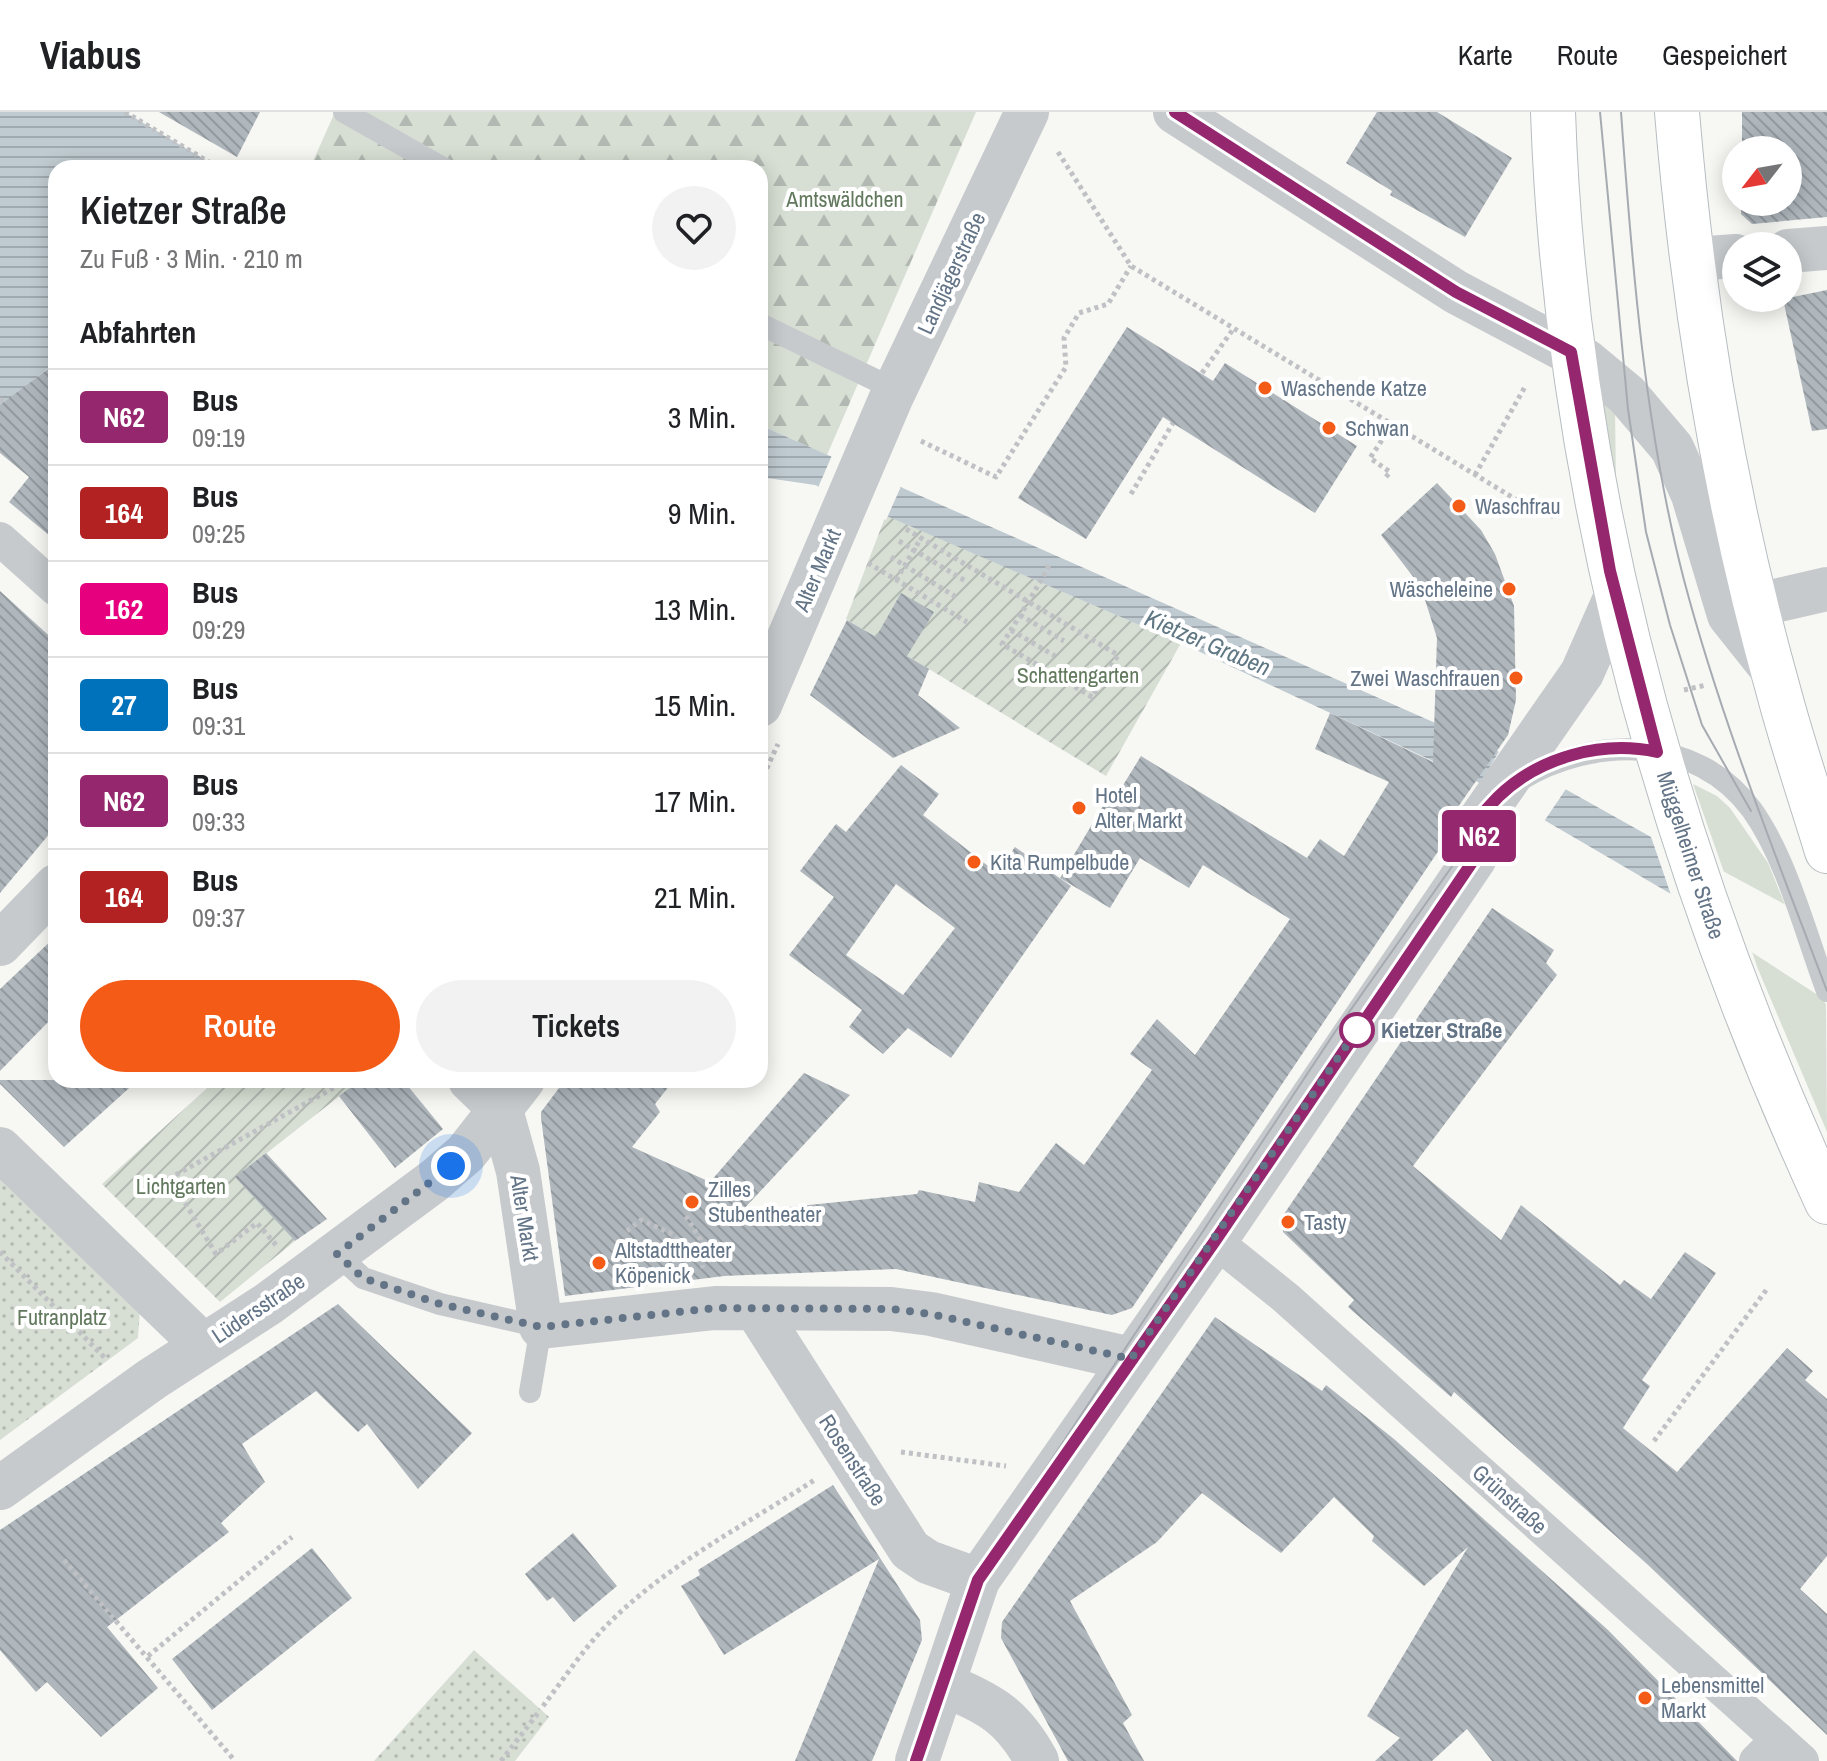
<!DOCTYPE html>
<html lang="de">
<meta charset="utf-8">
<style>
:root{--surface:#fff;--page:#f2f2f2;--text:#202124;--muted:#757577;--line:#e0e0e0;--accent:#f35b17}
body{margin:0;font-family:"Archivo Narrow",sans-serif;background:var(--page);color:var(--text);height:100vh;display:flex;flex-direction:column;font-size:30px;white-space:nowrap}
*{box-sizing:border-box;margin:0}
p{font-size:26px;color:var(--muted)}
.icon{flex:none;width:44px;height:44px;fill:none;stroke:currentColor;stroke-width:2;stroke-linecap:round;stroke-linejoin:round}
.map{position:relative;flex:1;overflow:hidden}
.sheet{position:absolute;left:48px;top:48px;width:720px;height:928px;display:flex;flex-direction:column;background:var(--surface);border-radius:24px;box-shadow:0 4px 20px #0003}
.sheet>*{flex:none}
.badge{padding:0 16px;border-radius:6px;font-size:28px;line-height:52px}
.needle{width:52px;rotate:239deg}
.buttons{position:absolute;left:1722px;top:24px;display:grid;gap:16px}
.buttons a{display:grid;place-items:center;width:80px;height:80px;border-radius:50%;background:var(--surface);box-shadow:0 4px 20px #0003;font-size:40px}
.you{position:absolute;width:40px;height:40px;margin:-20px;border:6px solid #fff;border-radius:50%;background:#1a73e8;box-shadow:0 0 0 12px #1a73e833}
.map>.badge{position:absolute;translate:-50% -50%;box-shadow:0 0 0 4px #fff}
h2{padding:0 32px;font-size:30px;line-height:72px}
.round{display:grid;place-items:center;flex:none;width:84px;height:84px;border-radius:42px;background:var(--page)}
.head{display:flex;align-items:center;justify-content:space-between;height:136px;padding:0 32px}
h1{font-size:38px;font-weight:600;line-height:60px}
.action{display:flex;gap:16px;margin-top:auto;padding:16px 32px}
.action a{flex:1;height:92px;border-radius:48px;background:var(--accent);color:#fff;font-size:32px;font-weight:600;line-height:92px;text-align:center}
.action a+a{background:var(--page);color:var(--text)}
ul{padding:0;list-style:none}
li{display:flex;align-items:center;gap:24px;height:96px;padding:0 32px;border-top:2px solid var(--line)}
li div{flex:1}
li b{display:block;font-size:30px}
li em{font-style:normal}
li .badge{min-width:88px;font-weight:700;text-align:center}
header{display:flex;align-items:center;gap:48px;box-sizing:border-box;height:112px;padding:0 40px;background:var(--surface);border-bottom:2px solid var(--line)}
header strong{font-size:38px}
nav{display:flex;gap:44px;margin-inline-start:auto;font-size:28px}
.map>svg:first-child{display:block}
.grass{fill:#d7dfd4}
.forest{fill:url(#forest-firs)}
.park{fill:url(#park-dots)}
.garden{fill:url(#garden-furrows)}
.water{fill:url(#water-rules)}
.pier{fill:#f7f7f3}
.building{fill:url(#building-back-hatch);fill-rule:evenodd}
.lines{fill:none;stroke-linecap:round;stroke-linejoin:round}
.secondary-casing{stroke:#b8bdc2;stroke-width:46}
.path{stroke:#bfc1c4;stroke-width:5;stroke-dasharray:4 4;stroke-linecap:butt}
.service{stroke:#c6cacd;stroke-width:22}
.pedestrian{stroke:#c6cacd;stroke-width:34}
.minor{stroke:#c6cacd;stroke-width:44}
.secondary{stroke:#fff;stroke-width:44}
.tram{stroke:#a6abb2;stroke-width:2}
.line-casing{stroke:#fff;stroke-width:18}
.line{stroke:#95276e;stroke-width:12}
.walk{stroke:#637487;stroke-width:8;stroke-dasharray:0 14.4}
.poi-dot{fill:#f35b17;stroke:#fff;stroke-width:3}
.stop-dot{fill:#fff;stroke:#95276e;stroke-width:4}
.labels{text-anchor:middle;dominant-baseline:central;stroke-width:8;stroke-linejoin:round;paint-order:stroke}
.park-label{font-size:22px;fill:#62795e;stroke:#fff}
.street-label{font-size:22px;fill:#637487;stroke:#fff}
.poi-label{font-size:22px;fill:#637487;stroke:#fff;text-anchor:start}
.stop-label{font-size:22px;font-weight:bold;fill:#637487;stroke:#fff;text-anchor:start}
.water-label{font-size:24px;font-style:italic;fill:#5f7783;stroke:#fff}
</style>
<header>
<strong>Viabus</strong>
<nav><a>Karte</a><a>Route</a><a>Gespeichert</a></nav>
</header>
<div class="map">
<svg width="1827" height="1649" viewBox="0 0 1827 1649">
<defs>
<pattern id="forest-firs" width="22" height="20" patternUnits="userSpaceOnUse" patternTransform="scale(2)"><rect width="22" height="20" fill="#d7dfd4"/><path d="M5 1l3.5 6h-7zM16 11l3.5 6h-7z" fill="#b2b9b2"/></pattern>
<pattern id="park-dots" width="8" height="8" patternUnits="userSpaceOnUse" patternTransform="scale(2)"><rect width="8" height="8" fill="#d7dfd4"/><path d="M2 2h.1M6 6h.1" fill="none" stroke="#b2b9b2" stroke-width="1.8" stroke-linecap="round"/></pattern>
<pattern id="garden-furrows" width="10" height="10" patternUnits="userSpaceOnUse" patternTransform="scale(2)"><rect width="10" height="10" fill="#d7dfd4"/><path d="M-1 1l2-2M0 10L10 0M9 11l2-2" fill="none" stroke="#b2b9b2"/></pattern>
<pattern id="water-rules" width="6" height="5" patternUnits="userSpaceOnUse" patternTransform="scale(2)"><rect width="6" height="5" fill="#c0cbd1"/><path d="M0 2.5h6" fill="none" stroke="#a0a9af"/></pattern>
<pattern id="building-back-hatch" width="6" height="6" patternUnits="userSpaceOnUse" patternTransform="scale(2)"><rect width="6" height="6" fill="#afb7bd"/><path d="M-1 5l2 2M0 0l6 6M5-1l2 2" fill="none" stroke="#92999f"/></pattern>
</defs>
<rect width="100%" height="100%" fill="#f7f7f3"/>
<g class="grass">
<polygon points="1602,283 1615,299 1616,370"/>
<polygon points="1693,672 1717,684 1730,696 1768,751 1826,893 1827,1020 1758,857"/>
</g>
<polygon class="forest" points="335,0 976,0 827,343 760,313 760,56 310,56"/>
<g class="park">
<polygon points="0,1061 140,1197 138,1226 0,1328"/>
<polygon points="474,1538 549,1605 515,1649 374,1649"/>
</g>
<g class="garden">
<polygon points="886,403 1181,531 1106,664 846,507"/>
<polygon points="216,968 360,968 236,1065 295,1129 220,1190 102,1072"/>
</g>
<g class="water">
<polygon points="0,0 125,0 219,56 56,56 56,250 0,295"/>
<polygon points="760,313 1492,636 1651,725 1671,782 1484,673 1181,531 815,373 760,365"/>
</g>
<g class="pier">
<polygon points="833,341 903,370 886,408 817,378"/>
<polygon points="1501,636 1568,674 1543,711 1481,670"/>
<polygon points="1650,720 1827,815 1827,889 1673,789"/>
</g>
<g class="building">
<polygon points="159,0 260,0 237,45"/>
<polygon points="1377,0 1437,0 1512,46 1465,125 1390,83 1392,79 1346,51"/>
<polygon points="1742,0 1827,0 1827,105 1752,112 1741,102 1741,90 1788,90 1788,38 1742,38"/>
<polygon points="1827,178 1827,317 1812,319 1783,187"/>
<polygon points="1127,215 1213,269 1225,251 1357,334 1315,401 1163,305 1086,427 1018,386"/>
<polygon points="56,251 56,429 9,390 29,365 0,341 0,293"/>
<polygon points="1437,371 1481,418 1495,442 1514,494 1516,588 1508,623 1458,695 1453,715 1443,732 1132,1196 1112,1203 896,1157 724,1164 565,1184 541,1006 541,1000 565,968 674,968 655,992 660,1000 632,1035 710,1070 804,961 850,983 741,1100 917,1082 919,1078 975,1090 979,1070 1019,1080 1056,1031 1084,1053 1152,958 1130,942 1157,907 1195,943 1290,807 1203,753 1189,776 1140,746 1110,796 1060,766 1112,679 1117,683 1141,644 1307,746 1320,727 1344,744 1389,670 1315,637 1330,601 1433,650 1437,526 1421,475 1381,423"/>
<polygon points="0,479 56,530 56,714 0,781"/>
<polygon points="901,481 934,500 907,544 929,557 918,583 960,616 893,646 810,583 847,508 876,525"/>
<path d="M 901,653 L 939,682 L 923,703 L 997,761 L 1015,735 L 1071,774 L 951,946 L 908,916 L 883,942 L 849,915 L 862,898 L 789,843 L 834,785 L 800,759 L 836,712 L 846,720 ZM 896,772 L 955,816 L 903,883 L 846,843 Z"/>
<polygon points="1492,796 1554,838 1546,851 1557,863 1413,1054 1501,1128 1521,1093 1620,1173 1624,1168 1651,1187 1685,1140 1716,1161 1642,1268 1650,1274 1623,1316 1677,1360 1787,1236 1813,1259 1805,1268 1827,1287 1827,1444 1800,1477 1827,1502 1827,1623 1647,1452 1454,1280 1451,1285 1348,1195 1354,1188 1283,1120 1282,1105"/>
<polygon points="56,824 56,902 0,959 0,877"/>
<polygon points="0,968 138,968 64,1035 0,972"/>
<polygon points="360,968 403,968 443,1017 395,1056 339,984"/>
<polygon points="266,1041 327,1107 295,1129 235,1065"/>
<polygon points="338,1192 472,1321 418,1377 367,1312 358,1320 316,1279 242,1332 265,1370 221,1411 229,1420 107,1515 158,1576 101,1625 47,1570 36,1580 0,1538 0,1418"/>
<polygon points="1215,1205 1322,1279 1326,1273 1394,1327 1608,1518 1737,1649 1492,1649 1467,1617 1432,1649 1375,1649 1400,1626 1367,1604 1468,1435 1424,1474 1372,1429 1374,1424 1334,1385 1281,1441 1202,1381 1157,1430 1070,1489 1132,1603 1123,1611 1144,1649 1068,1649 1001,1526 1002,1510"/>
<polygon points="833,1373 920,1508 922,1528 872,1649 795,1649 879,1447 724,1543 681,1474 700,1463 698,1458"/>
<polygon points="573,1421 617,1474 574,1510 553,1485 547,1489 525,1462"/>
<polygon points="312,1436 352,1486 212,1598 172,1547"/>
</g>
<g class="lines">
<defs>
<g id="secondary">
<path d="M 1553,0 C 1566,379 1669,746 1827,1090"/>
<path d="M 1677,0 C 1693,195 1726,393 1779,581 C 1793,634 1811,686 1827,739"/>
</g>
</defs>
<use href="#secondary" class="secondary-casing"/>
<g class="path">
<polyline points="125,0 219,56"/>
<polyline points="1058,40 1131,154 1540,402 1553,404"/>
<polyline points="1202,261 1234,216"/>
<polyline points="0,287 4,290"/>
<polyline points="921,329 996,365 1066,255 1064,226 1079,201 1108,192 1131,154"/>
<polyline points="1475,363 1526,273"/>
<polyline points="1386,365 1390,360 1370,346 1392,313"/>
<polyline points="1131,382 1173,311"/>
<path d="M 906,417 L 921,426 L 1118,543 L 1092,585 L 1002,532 C 1019,506 1035,479 1050,452"/>
<polyline points="899,429 967,470"/>
<polyline points="891,445 956,485"/>
<polyline points="868,451 967,510"/>
<polyline points="896,468 921,426"/>
<polyline points="1020,503 1064,529"/>
<polyline points="1011,518 1055,544"/>
<polyline points="1684,578 1706,573"/>
<polyline points="760,671 778,632"/>
<polyline points="686,1104 700,1127 701,1147"/>
<polyline points="627,1119 641,1108 670,1121 701,1148 703,1156"/>
<polyline points="276,1133 257,1111 216,1142 170,1066 348,968"/>
<polyline points="0,1140 106,1247"/>
<polyline points="1654,1329 1767,1177"/>
<polyline points="901,1340 1006,1354"/>
<polyline points="64,1448 235,1649"/>
<polyline points="148,1544 292,1425"/>
<path d="M 543,1594 C 563,1568 582,1539 604,1516 C 664,1454 744,1414 816,1367"/>
<polyline points="501,1649 538,1601"/>
</g>
<g class="service">
<polyline points="344,0 443,56"/>
<polyline points="760,212 896,278"/>
<path d="M 1520,668 C 1593,624 1696,622 1752,698 C 1787,747 1806,823 1827,879"/>
<polyline points="337,1142 363,1166 440,1192 541,1215 530,1280"/>
</g>
<g class="pedestrian">
<polyline points="0,427 56,477"/>
<polyline points="1215,1129 1286,1186 1802,1649"/>
<polyline points="1756,1649 1778,1627"/>
</g>
<g class="minor">
<polyline points="1175,0 1456,180 1586,249 1627,283 1672,336 1693,383 1729,503 1772,557"/>
<polyline points="1788,139 1827,136"/>
<polyline points="1693,147 1736,144"/>
<polyline points="1757,493 1827,477"/>
<polyline points="760,593 891,286 1027,0"/>
<polyline points="0,832 56,774"/>
<polyline points="470,968 501,998 518,1059 541,1215 715,1196 891,1197 931,1202 1131,1247"/>
<polyline points="0,1037 203,1233"/>
<polyline points="756,1197 910,1438 928,1450 978,1468"/>
<polyline points="0,1376 152,1267 268,1192 435,1068 466,1041 523,968"/>
<path d="M 945,1573 C 991,1593 1012,1603 1037,1649"/>
<polyline points="917,1649 978,1468 1215,1129 1475,746 1479,709 1582,561 1616,484"/>
</g>
<use href="#secondary" class="secondary"/>
<g class="tram">
<polyline points="1600,0 1628,297 1646,420 1670,513 1702,613 1751,699"/>
<path d="M 1621,0 C 1632,154 1645,318 1684,468 C 1721,608 1776,744 1827,879"/>
<path d="M 917,1649 C 943,1584 951,1513 983,1451 L 1335,920 L 1482,712"/>
</g>
</g>
<g class="lines">
<defs>
<path id="line" d="M 916,1649 L 978,1468 L 1215,1129 L 1475,746 C 1480,733 1475,721 1479,709 C 1482,700 1492,692 1498,685 C 1539,645 1602,628 1657,640 L 1610,459 L 1571,240 L 1456,180 L 1175,0"/>
</defs>
<use href="#line" class="line-casing"/>
<use href="#line" class="line"/>
<polyline class="walk" points="451,1054 337,1142 363,1166 440,1192 541,1215 715,1196 891,1197 931,1202 1131,1247 1357,918"/>
</g>
<g class="poi-dot">
<circle cx="1265" cy="276" r="8"/>
<circle cx="1329" cy="316" r="8"/>
<circle cx="1459" cy="394" r="8"/>
<circle cx="1509" cy="477" r="8"/>
<circle cx="1516" cy="566" r="8"/>
<circle cx="1079" cy="696" r="8"/>
<circle cx="974" cy="750" r="8"/>
<circle cx="692" cy="1090" r="8"/>
<circle cx="1288" cy="1110" r="8"/>
<circle cx="599" cy="1151" r="8"/>
<circle cx="1645" cy="1586" r="8"/>
</g>
<circle class="stop-dot" cx="1357" cy="918" r="16"/>
<g class="labels">
<g class="park-label">
<text x="845" y="87">Amtswäldchen</text>
<text x="1078" y="563">Schattengarten</text>
<text x="181" y="1074">Lichtgarten</text>
<text x="62" y="1205">Futranplatz</text>
</g>
<g class="street-label">
<text transform="translate(951 161) rotate(-65)">Landjägerstraße</text>
<text transform="translate(817 458) rotate(-67)">Alter Markt</text>
<text transform="translate(1691 743) rotate(72)">Müggelheimer Straße</text>
<text transform="translate(525 1106) rotate(81)">Alter Markt</text>
<text transform="translate(258 1196) rotate(-34)">Lüdersstraße</text>
<text transform="translate(853 1348) rotate(57)">Rosenstraße</text>
<text transform="translate(1510 1387) rotate(42)">Grünstraße</text>
</g>
<g class="poi-label">
<text x="1281" y="276">Waschende Katze</text>
<text x="1345" y="316">Schwan</text>
<text x="1475" y="394">Waschfrau</text>
<text x="1493" y="477" text-anchor="end">Wäscheleine</text>
<text x="1500" y="566" text-anchor="end">Zwei Waschfrauen</text>
<text x="1095" y="683">Hotel<tspan x="1095" dy="25">Alter Markt</tspan></text>
<text x="990" y="750">Kita Rumpelbude</text>
<text x="708" y="1077">Zilles<tspan x="708" dy="25">Stubentheater</tspan></text>
<text x="1304" y="1110">Tasty</text>
<text x="615" y="1138">Altstadttheater<tspan x="615" dy="25">Köpenick</tspan></text>
<text x="1661" y="1573">Lebensmittel<tspan x="1661" dy="25">Markt</tspan></text>
</g>
<g class="stop-label">
<text x="1381" y="918">Kietzer Straße</text>
</g>
<g class="water-label">
<text transform="translate(1208 530) rotate(23)">Kietzer Graben</text>
</g>
</g>
</svg>
<div class="buttons">
<a><svg class="needle" viewBox="-14 -14 28 28"><path d="M0-13l5 13h-10z" fill="#e53935"/><path d="M0 13l5-13h-10z" fill="#757577"/></svg></a>
<a><svg class="icon" aria-label="layers" viewBox="0 0 24 24"><path d="M12 4l9 5-9 5-9-5zM3 14l9 5 9-5"/></svg></a>
</div>
<div class="you" style="left:451px;top:1054px"></div>
<b class="badge" style="left:1479px;top:724px;background:#95276e;color:#fff">N62</b>
<section class="sheet">
<div class="head"><div><h1>Kietzer Straße</h1><p>Zu Fuß · 3 Min. · 210 m</p></div><a class="round"><svg class="icon" aria-label="heart" viewBox="0 0 24 24"><path d="M12 20l-8-8c-3-5 5-10 8-4 3-6 11-1 8 4z"/></svg></a></div>
<h2>Abfahrten</h2>
<ul>
<li><span class="badge" style="background:#95276e;color:#fff">N62</span><div><b>Bus</b><p>09:19</p></div><em>3 Min.</em></li>
<li><span class="badge" style="background:#b22222;color:#fff">164</span><div><b>Bus</b><p>09:25</p></div><em>9 Min.</em></li>
<li><span class="badge" style="background:#e6007e;color:#fff">162</span><div><b>Bus</b><p>09:29</p></div><em>13 Min.</em></li>
<li><span class="badge" style="background:#0072bc;color:#fff">27</span><div><b>Bus</b><p>09:31</p></div><em>15 Min.</em></li>
<li><span class="badge" style="background:#95276e;color:#fff">N62</span><div><b>Bus</b><p>09:33</p></div><em>17 Min.</em></li>
<li><span class="badge" style="background:#b22222;color:#fff">164</span><div><b>Bus</b><p>09:37</p></div><em>21 Min.</em></li>
</ul>
<div class="action"><a>Route</a><a>Tickets</a></div>
</section>
</div>
